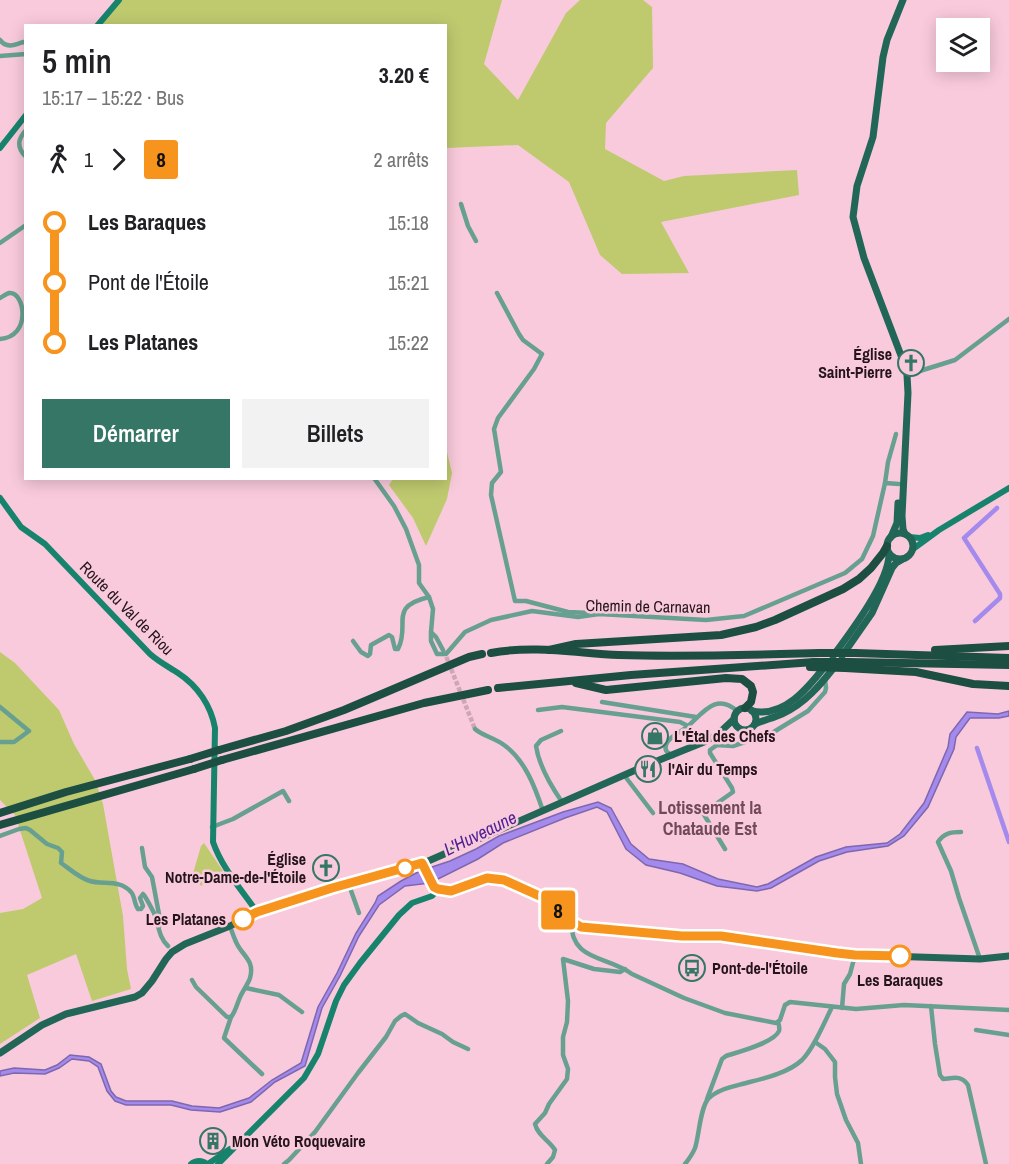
<!DOCTYPE html>
<html lang="fr">
<meta charset="utf-8">
<style>
:root{--surface:#fff;--page:#f2f2f2;--text:#202124;--muted:#757577;--accent:#357666}
body{margin:0;font-family:"Archivo Narrow",sans-serif;background:var(--page);color:var(--text);height:100vh;display:flex;flex-direction:column;font-size:22px;white-space:nowrap}
*{box-sizing:border-box;margin:0}
p{font-size:20px;color:var(--muted)}
.icon{flex:none;width:33px;height:33px;fill:none;stroke:currentColor;stroke-width:2;stroke-linecap:round;stroke-linejoin:round}
.map{position:relative;flex:1;overflow:hidden}
.panel{position:absolute;left:24px;top:24px;width:423px;height:456px;display:flex;flex-direction:column;background:var(--surface);border-radius:0px;box-shadow:0 3px 15px #0003}
.panel>*{flex:none}
.badge{padding:0 12px;border-radius:4px;font-size:21px;line-height:39px}
.buttons{position:absolute;left:936px;top:18px;display:grid;gap:12px}
.buttons a{display:grid;place-items:center;width:54px;height:54px;border-radius:0px;background:var(--surface);box-shadow:0 3px 15px #0003;font-size:30px}
.map>.badge{position:absolute;translate:-50% -50%;box-shadow:0 0 0 3px #fff}
.legs{display:flex;align-items:center;gap:9px;height:66px;padding:0 18px;font-size:20px}
.legs p{margin-inline-start:auto}
.headline{display:flex;align-items:center;justify-content:space-between;height:102px;padding:0 18px}
h1{font-size:33px;font-weight:600;line-height:45px}
.primary-button{display:flex;gap:12px;margin-top:auto;padding:12px 18px}
.primary-button a{flex:1;height:69px;border-radius:0px;background:var(--accent);color:#fff;font-size:24px;font-weight:600;line-height:69px;text-align:center}
.primary-button a+a{background:var(--page);color:var(--text)}
ul{padding:0 18px;list-style:none}
li{display:flex;align-items:center;gap:21px;height:60px;font-size:22px}
li i{display:grid;place-items:center;width:9px;height:100%;margin:0 8px;background:currentColor}
li i::after{content:'';width:15px;height:15px;margin:-8px;border:4px solid;border-radius:50%;background:var(--surface)}
li p{margin-inline-start:auto}
li:first-child i{background:linear-gradient(#0000 50%,currentColor 0)}
li:last-child i{background:linear-gradient(currentColor 50%,#0000 0)}
.map>svg:first-child{display:block}
.green{fill:#bfca6f}
.water{fill:#a48aed;stroke:#7e67ae;stroke-width:1.5}
.lines{fill:none;stroke-linecap:round;stroke-linejoin:round}
.canal{stroke:#a48aed;stroke-width:4.5}
.street-tunnel{stroke:#cfa6b5;stroke-width:4.5;stroke-dasharray:4.5 2;stroke-linecap:butt}
.street{stroke:#67a090;stroke-width:4.5}
.secondary{stroke:#17836d;stroke-width:6}
.primary{stroke:#216656;stroke-width:7}
.highway{stroke:#1d4e42;stroke-width:8}
.highway-bridge{stroke:#1d4e42;stroke-width:8}
.line-1-casing{stroke:#fff;stroke-width:14}
.line-1{stroke:#f7941d;stroke-width:9}
.stop-1-dot{fill:#fff;stroke:#f7941d;stroke-width:3}
.labels{text-anchor:middle;dominant-baseline:central;stroke-width:5;stroke-linejoin:round;paint-order:stroke}
.poi-label{font-size:16px;font-weight:bold;fill:#25151b;stroke:#f9cadb;text-anchor:start}
.street-label{font-size:16px;fill:#25151b;stroke:#f9cadb}
.stop-label{font-size:16px;font-weight:bold;fill:#25151b;stroke:#f9cadb;text-anchor:end}
.neighbourhood-label{font-size:18px;font-weight:bold;fill:#714a59;stroke:#f9cadb}
.water-label{font-size:18px;font-style:italic;fill:#4f2296;stroke:#f9cadb}
</style>
<div class="map">
<svg width="1009" height="1164" viewBox="0 0 1009 1164">
<rect width="100%" height="100%" fill="#f9cadb"/>
<g class="green">
<polygon points="115,0 502,0 484,64 518,100 566,13 580,0 643,0 652,7 653,68 606,123 605,149 664,181 684,176 797,170 799,195 661,222 689,273 622,274 600,255 569,182 518,145 446,148 446,26 100,25"/>
<polygon points="446,448 452,473 447,499 426,546 413,518 389,485 393,479 446,478"/>
<polygon points="0,652 15,663 59,710 74,744 95,780 103,804 123,916 127,969 131,989 92,1001 76,954 27,975 40,1018 0,1044 0,913 23,909 42,898 15,815 0,800"/>
<polygon points="204,843 223,871 201,886 195,877 193,878 192,877 201,846"/>
</g>
<polygon class="water" points="1009,711 1009,716 999,718 970,718 956,737 954,749 928,807 904,836 888,846 847,852 819,861 771,888 757,891 717,886 680,873 646,865 626,849 607,812 597,807 565,818 503,843 478,859 430,883 405,886 379,905 359,936 340,976 322,1008 305,1066 275,1082 251,1102 220,1112 191,1110 171,1105 126,1105 115,1101 107,1091 98,1067 89,1061 72,1059 59,1068 45,1074 14,1073 0,1076 0,1071 14,1068 45,1070 57,1065 70,1055 89,1057 101,1064 111,1091 116,1097 126,1101 172,1101 192,1106 219,1108 249,1098 272,1080 301,1063 318,1007 337,973 356,933 375,903 378,896 401,881 420,871 450,861 476,849 499,836 563,812 598,802 611,808 631,844 649,859 683,864 718,879 757,887 768,884 816,857 846,847 887,843 900,834 924,803 948,747 950,734 967,712 998,714"/>
<g class="lines">
<g class="canal">
<polyline points="975,621 1000,598 1000,594 964,538 997,508"/>
<polyline points="977,748 1009,842"/>
</g>
<polyline class="street-tunnel" points="444,651 475,729"/>
<g class="street">
<path d="M 0,40 C 7,49 15,45 23,42 L 26,43"/>
<polyline points="0,56 26,54"/>
<path d="M 26,130 C 18,139 16,147 26,157"/>
<polyline points="461,204 468,226 476,241"/>
<polyline points="0,243 26,225"/>
<polyline points="497,293 519,334 523,340 542,354 534,369 498,418 494,429 501,472 492,483 491,495 515,601 526,601 568,612 590,613"/>
<path d="M 0,298 C 2,297 6,294 9,293 C 25,291 32,337 0,339"/>
<polyline points="907,375 955,360 1009,319"/>
<polyline points="374,478 394,506 406,529 419,565 419,583 429,597 433,609 431,632 436,637 443,650"/>
<polyline points="885,483 888,462 896,434"/>
<polyline points="431,632 431,641 437,654 446,654 465,632 491,620 532,611 578,617 599,614 706,620 744,616 845,573 862,559 873,536 885,483 899,484"/>
<path d="M 353,641 L 361,652 L 368,656 L 370,654 L 371,645 L 389,635 L 392,637 L 395,649 L 398,649 C 411,624 387,607 429,597"/>
<polyline points="602,702 696,717"/>
<polyline points="0,707 29,731 14,742 0,742"/>
<polyline points="538,710 562,707 680,722 688,726"/>
<path d="M 475,729 C 483,736 495,738 504,745 C 525,760 535,787 543,811"/>
<polyline points="748,730 751,740"/>
<path d="M 561,731 L 541,740 L 536,746 C 539,766 551,786 562,802"/>
<path d="M 673,756 C 668,753 664,751 666,745 C 668,737 681,732 687,727 C 703,713 716,692 737,711"/>
<polyline points="624,775 653,813"/>
<polyline points="698,805 703,813"/>
<polyline points="212,827 233,819 283,791 289,801"/>
<path d="M 961,832 C 951,832 944,833 938,842 L 951,871 L 959,898 L 980,959"/>
<path d="M 0,836 L 19,829 L 26,828 L 30,830 L 47,844 L 58,848 L 62,852 L 61,863 C 70,869 79,878 90,881 C 103,885 120,879 131,892 C 135,896 134,904 138,909 L 141,909 L 143,906 L 140,898 L 143,894 L 144,895 C 148,901 151,907 154,913 C 159,924 158,937 168,946"/>
<polyline points="142,848 145,867 152,877 161,925"/>
<polyline points="725,849 703,813 733,792 732,788 710,753 710,750 717,745 733,746 772,733 808,711 825,692 826,688 825,679"/>
<polyline points="349,885 359,913"/>
<path d="M 571,921 C 571,962 606,955 632,974 L 684,998 L 725,1013 L 776,1023 L 780,1020 L 785,1005 L 790,1002 L 856,1009 L 904,1005 L 1009,1010"/>
<path d="M 192,980 L 196,987 L 227,1017 L 231,1017 C 236,1011 237,1003 241,995 C 244,989 248,984 250,978 C 255,961 243,956 237,944 C 234,938 232,932 230,926"/>
<polyline points="246,988 279,995 302,1012"/>
<path d="M 931,1006 L 935,1044 L 940,1075 L 943,1079 C 954,1078 961,1075 968,1085 L 986,1164"/>
<polyline points="842,1008 844,984 850,974 855,955"/>
<polyline points="231,1017 224,1038 262,1074"/>
<polyline points="976,1030 1009,1035"/>
<polyline points="815,1042 825,1049 835,1062 835,1077 837,1094 846,1120 858,1143 861,1164"/>
<path d="M 707,1099 L 722,1059 L 726,1056 C 738,1052 774,1043 779,1031 C 780,1028 779,1025 778,1022"/>
<polyline points="284,1164 289,1160 315,1132 358,1073 386,1037 395,1021 401,1016 405,1014 418,1023 442,1034 453,1042 468,1049"/>
<path d="M 547,1164 L 553,1157 L 555,1150 C 549,1140 538,1136 535,1124 L 545,1113 L 549,1104 L 567,1079 L 568,1069 L 563,1055 L 563,1037 L 567,1022 L 568,1001 L 563,959 L 594,969 L 620,972 L 625,969"/>
<path d="M 685,1164 C 689,1159 693,1153 695,1148 C 699,1136 700,1109 708,1099 C 717,1090 730,1087 742,1084 C 761,1079 787,1074 802,1060 C 814,1048 824,1023 832,1007"/>
</g>
<g class="secondary">
<polyline points="97,26 119,0"/>
<polyline points="0,148 26,115"/>
<path d="M 0,498 L 21,527 L 45,544 L 150,654 C 159,662 169,667 178,673 C 198,686 211,706 215,728 L 213,842 C 222,868 241,889 257,912"/>
<polyline points="909,537 920,538 928,535"/>
<polyline points="913,549 939,530 1009,488"/>
<path d="M 191,1164 C 196,1160 202,1160 207,1164"/>
<polyline points="208,1164 230,1149"/>
<polyline points="218,1164 304,1078 318,1054 336,1001 344,985 360,963 399,915 412,903 432,896 439,889"/>
</g>
<g class="primary">
<polyline points="903,0 887,40 883,57 873,137 857,186 853,217 864,258 905,366 907,375 908,393 902,516 903,529 905,534"/>
<circle cx="900" cy="546" r="13"/>
<polyline points="891,537 897,523 898,503"/>
<path d="M 833,656 C 850,633 888,583 889,555"/>
<polyline points="842,656 872,613 892,568 896,563 903,559"/>
<circle cx="745" cy="719" r="11"/>
<path d="M 752,711 C 784,718 808,688 826,665"/>
<path d="M 755,724 C 764,720 773,718 782,714 C 805,704 821,684 836,665"/>
<polyline points="422,863 434,887 439,889 451,891 487,878 504,880 544,898 571,921 581,927 682,936 721,936 855,955 980,959 1009,956"/>
<polyline points="0,1053 42,1025 66,1014 135,997 142,993 152,981 166,959 172,952 185,944 230,926 257,912 426,862 647,765 704,742 717,735 734,719"/>
</g>
<g class="highway">
<polyline points="549,650 576,644 721,635 756,627 775,620 843,589 859,579 871,568 883,553 887,546"/>
<polyline points="935,650 1009,646"/>
<path d="M 491,653 C 533,645 576,653 619,655 C 686,657 753,655 820,653"/>
<polyline points="855,653 1009,658"/>
<polyline points="849,662 1009,665"/>
<polyline points="845,668 916,672 973,684 1009,686"/>
<polyline points="576,683 606,690 726,678 742,679 751,686 753,692 751,702 745,708"/>
<polyline points="498,688 631,675 814,662"/>
<polyline points="219,750 286,731 344,710 469,657 482,654"/>
<polyline points="222,760 424,703 488,690"/>
<polyline points="0,813 66,792 190,759"/>
<polyline points="0,825 194,769"/>
</g>
<g class="highway-bridge">
<polyline points="820,653 855,653"/>
<polyline points="814,662 849,662"/>
<polyline points="810,667 845,668"/>
<polyline points="190,759 219,750"/>
<polyline points="194,769 222,760"/>
</g>
</g>
<g class="lines">
<defs>
<polyline id="line-1" points="243,919 257,912 332,888 422,863 434,887 438,889 451,891 487,878 504,880 544,898 571,921 581,927 682,936 721,936 837,953 855,955 900,956"/>
</defs>
<use href="#line-1" class="line-1-casing"/>
<use href="#line-1" class="line-1"/>
</g>
<defs>
<symbol id="church-ring" viewBox="-11 -11 22 22"><circle r="9.5" fill="#f9cadb" stroke="#357666" stroke-width="1.5"/><path d="M-1.2-6h2.4v3.5h3.3v2.4h-3.3V6h-2.4V-.1h-3.3v-2.4h3.3Z" fill="#357666"/></symbol>
<symbol id="shop-ring" viewBox="-11 -11 22 22"><circle r="9.5" fill="#f9cadb" stroke="#357666" stroke-width="1.5"/><path d="M-5-2.5h2.3a2.7 3.5 0 0 1 5.4 0H5L5.5 6h-11ZM-1.5-2.5h3a1.5 2.3 0 0 0-3 0Z" fill="#357666"/></symbol>
<symbol id="restaurant-ring" viewBox="-11 -11 22 22"><circle r="9.5" fill="#f9cadb" stroke="#357666" stroke-width="1.5"/><path d="M-5-6h1v4h1v-4h1v4h1v-4h1v5L-1.5 .5V6h-2V.5L-5-1ZM5-6V6H3V1.5H1.5Q1.5-4 5-6Z" fill="#357666"/></symbol>
<symbol id="bus-ring" viewBox="-11 -11 22 22"><circle r="9.5" fill="#f9cadb" stroke="#357666" stroke-width="1.5"/><path d="M-5-6H5V4H4V6H2V4H-2V6H-4V4H-5ZM-3.5-4V0h7V-4ZM-3.5 1.2v1.5H-2V1.2ZM2 1.2v1.5H3.5V1.2Z" fill="#357666"/></symbol>
<symbol id="building-ring" viewBox="-11 -11 22 22"><circle r="9.5" fill="#f9cadb" stroke="#357666" stroke-width="1.5"/><path d="M-4-6H4V6H1V3H-1V6H-4ZM-2.5-4.3h1.7v1.8h-1.7ZM.8-4.3h1.7v1.8H.8ZM-2.5-1h1.7V.8h-1.7ZM.8-1h1.7V.8H.8Z" fill="#357666"/></symbol>
</defs>
<g fill-rule="evenodd">
<use href="#church-ring" x="896" y="348" width="30" height="30"/>
<use href="#shop-ring" x="640" y="721" width="30" height="30"/>
<use href="#restaurant-ring" x="633" y="754" width="30" height="30"/>
<use href="#church-ring" x="311" y="853" width="30" height="30"/>
<use href="#bus-ring" x="677" y="953" width="30" height="30"/>
<use href="#building-ring" x="198" y="1126" width="30" height="30"/>
</g>
<g class="stop-1-dot">
<circle cx="405" cy="868" r="8"/>
<circle cx="243" cy="919" r="10"/>
<circle cx="900" cy="956" r="10"/>
</g>
<g class="labels">
<g class="poi-label">
<text x="892" y="354" text-anchor="end">Église<tspan x="892" dy="18">Saint-Pierre</tspan></text>
<text x="674" y="736">L'Étal des Chefs</text>
<text x="668" y="769">l'Air du Temps</text>
<text x="306" y="859" text-anchor="end">Église<tspan x="306" dy="18">Notre-Dame-de-l'Étoile</tspan></text>
<text x="712" y="968">Pont-de-l'Étoile</text>
<text x="232" y="1141">Mon Véto Roquevaire</text>
</g>
<g class="street-label">
<text transform="translate(648 606) rotate(1)">Chemin de Carnavan</text>
<text transform="translate(127 608) rotate(45)">Route du Val de Riou</text>
</g>
<g class="stop-label">
<text x="226" y="919">Les Platanes</text>
<text x="900" y="980" text-anchor="middle">Les Baraques</text>
</g>
<g class="neighbourhood-label">
<text x="710" y="807">Lotissement la<tspan x="710" dy="21">Chataude Est</tspan></text>
</g>
<g class="water-label">
<text transform="translate(480 833) rotate(-26)">L'Huveaune</text>
</g>
</g>
</svg>
<div class="buttons">
<a><svg class="icon" aria-label="layers" viewBox="0 0 24 24"><path d="M12 4l9 5-9 5-9-5zM3 14l9 5 9-5"/></svg></a>
</div>
<b class="badge" style="left:558px;top:910px;background:#f7941d;color:#111">8</b>
<section class="panel">
<div class="headline"><div><h1>5 min</h1><p>15:17 – 15:22 · Bus</p></div><b>3.20 €</b></div>
<div class="legs"><svg class="icon" aria-label="walk" viewBox="0 0 24 24"><circle cx="13" cy="4" r="2"/><path d="M13 8l-2 6 4 7M11 14l-3 7M7 12l3-4h3l4 4"/></svg>1<svg class="icon" aria-label="forward" viewBox="0 0 24 24"><path d="M9 5l7 7-7 7"/></svg><b class="badge" style="background:#f7941d;color:#111">8</b><p>2 arrêts</p></div>
<ul>
<li><i style="color:#f7941d"></i><b>Les Baraques</b><p>15:18</p></li>
<li><i style="color:#f7941d"></i><span>Pont de l'Étoile</span><p>15:21</p></li>
<li><i style="color:#f7941d"></i><b>Les Platanes</b><p>15:22</p></li>
</ul>
<div class="primary-button"><a>Démarrer</a><a>Billets</a></div>
</section>
</div>
